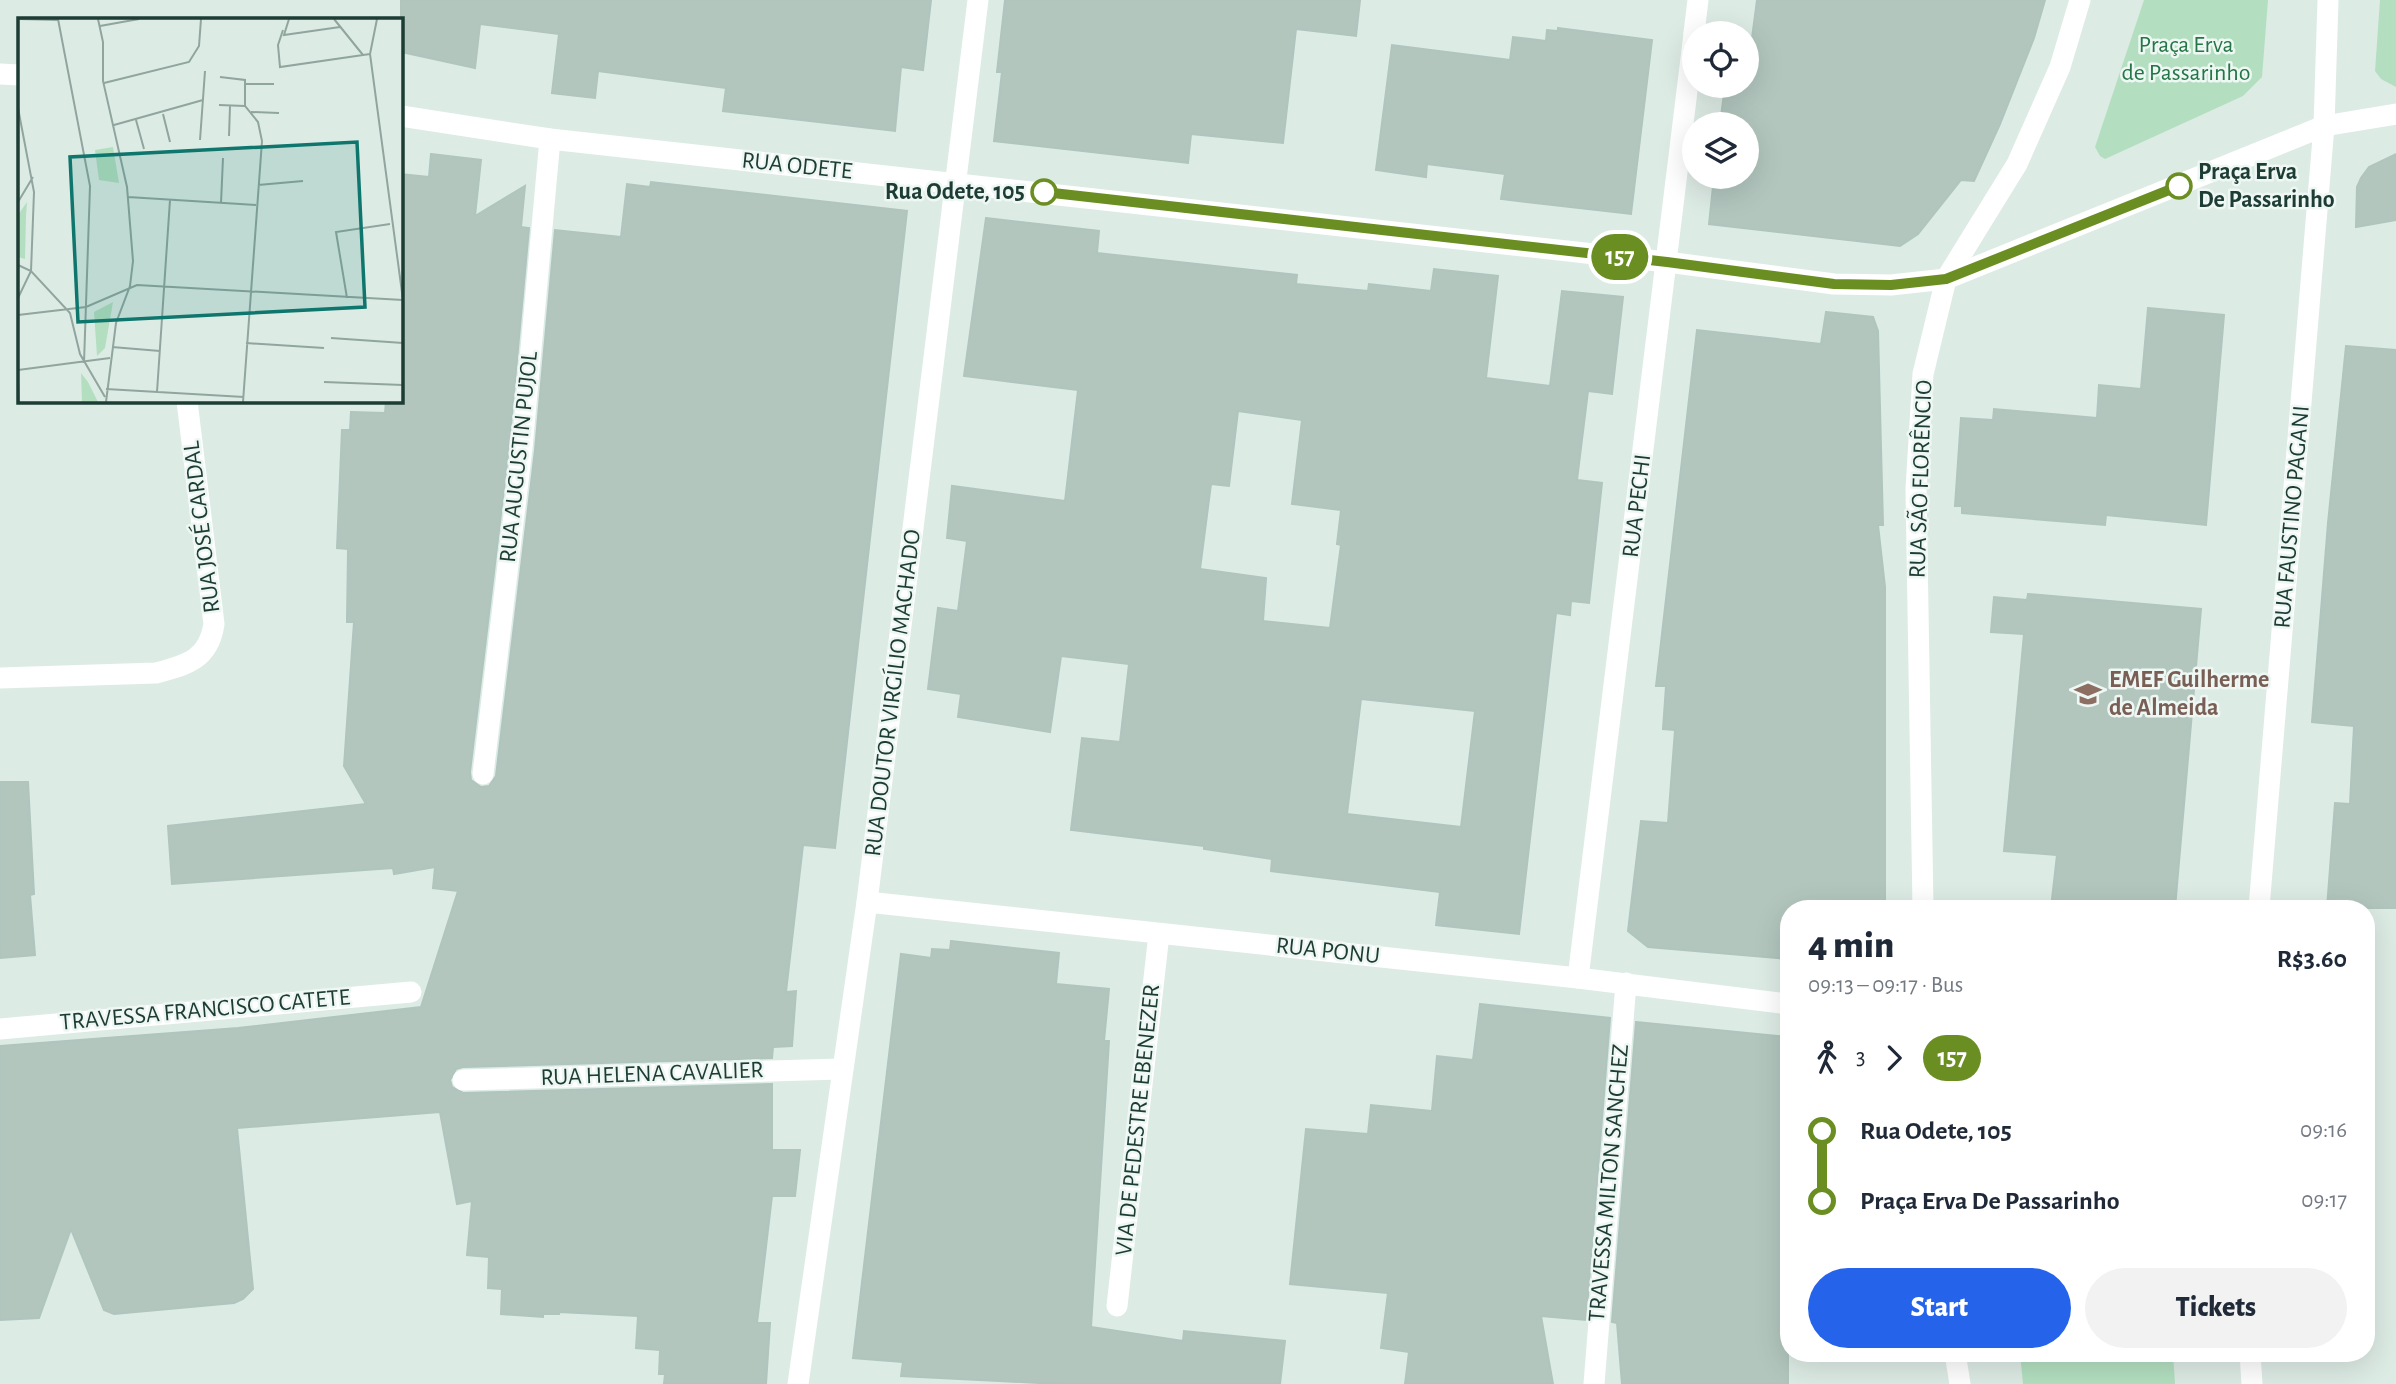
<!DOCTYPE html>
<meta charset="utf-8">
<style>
:root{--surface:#fff;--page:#f2f2f3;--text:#1f2937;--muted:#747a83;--accent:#2563eb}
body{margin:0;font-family:"Alegreya Sans",sans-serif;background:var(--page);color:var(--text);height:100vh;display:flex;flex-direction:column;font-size:26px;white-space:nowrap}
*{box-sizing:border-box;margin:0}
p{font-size:23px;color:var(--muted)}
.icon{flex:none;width:38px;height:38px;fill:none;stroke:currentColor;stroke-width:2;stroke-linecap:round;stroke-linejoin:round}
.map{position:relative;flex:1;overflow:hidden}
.panel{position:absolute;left:1780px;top:900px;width:595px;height:462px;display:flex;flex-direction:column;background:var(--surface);border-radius:28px;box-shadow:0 7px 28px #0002}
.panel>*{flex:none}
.badge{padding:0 14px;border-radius:23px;font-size:24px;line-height:46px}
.fabs{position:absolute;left:1682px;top:21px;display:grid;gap:14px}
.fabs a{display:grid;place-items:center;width:77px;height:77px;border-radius:50%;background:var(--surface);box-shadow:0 7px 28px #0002;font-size:35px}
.map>.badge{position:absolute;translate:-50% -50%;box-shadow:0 0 0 4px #fff}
.legs{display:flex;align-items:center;gap:10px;height:77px;padding:0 28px;font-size:23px}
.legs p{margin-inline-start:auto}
.summary{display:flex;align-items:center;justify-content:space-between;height:119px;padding:0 28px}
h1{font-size:38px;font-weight:800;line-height:52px}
.button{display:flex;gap:14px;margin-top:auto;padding:14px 28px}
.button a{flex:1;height:80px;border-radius:42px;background:var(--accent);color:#fff;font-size:28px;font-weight:800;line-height:80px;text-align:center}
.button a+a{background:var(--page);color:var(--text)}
ul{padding:0 28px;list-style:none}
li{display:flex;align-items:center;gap:24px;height:70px;font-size:26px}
li i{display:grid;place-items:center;width:10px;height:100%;margin:0 9px;background:currentColor}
li i::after{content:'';width:18px;height:18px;margin:-9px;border:5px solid;border-radius:50%;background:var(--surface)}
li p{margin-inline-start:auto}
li:first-child i{background:linear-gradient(#0000 50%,currentColor 0)}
li:last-child i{background:linear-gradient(currentColor 50%,#0000 0)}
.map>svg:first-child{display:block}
.green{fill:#b3dfc0}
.building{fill:#b2c6be;stroke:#afc5bd;stroke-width:2;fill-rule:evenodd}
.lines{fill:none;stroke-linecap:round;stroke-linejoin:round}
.service{stroke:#fff;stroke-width:21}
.minor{stroke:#fff;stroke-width:21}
.tertiary{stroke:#fff;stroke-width:21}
.line-1-casing{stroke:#fff;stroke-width:16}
.line-1{stroke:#6b8e23;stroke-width:10}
.stop-1-dot{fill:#fff;stroke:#6b8e23;stroke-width:3.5}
.labels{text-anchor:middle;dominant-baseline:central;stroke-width:5;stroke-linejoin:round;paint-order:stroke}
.park-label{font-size:24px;fill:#247646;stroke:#eef7f3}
.street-label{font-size:24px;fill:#1d3c34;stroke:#eef7f3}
.stop-label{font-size:24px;font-weight:bold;fill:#1d3c34;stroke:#eef7f3;text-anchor:start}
.education-label{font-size:24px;font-weight:bold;fill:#785e54;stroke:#eef7f3;text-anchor:start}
.inset-road{fill:none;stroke:#90a59e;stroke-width:2}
.view{fill:#0f766e;fill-opacity:0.15;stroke:#0f766e;stroke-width:3.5}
.inset-edge{fill:none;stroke:#1d3c34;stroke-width:3.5}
</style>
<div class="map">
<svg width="2396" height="1384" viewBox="0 0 2396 1384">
<rect width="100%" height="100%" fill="#ddebe5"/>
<g class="green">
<polygon points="2144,0 2268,0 2262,77 2243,96 2105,159 2100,156 2095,147"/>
<polygon points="2380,0 2396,0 2396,87 2381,79 2375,71"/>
<polygon points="2020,1353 2173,1353 2175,1384 2023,1384"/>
</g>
<g class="building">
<polygon points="401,0 931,0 923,70 901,67 895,131 723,111 726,88 598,71 595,98 552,93 559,34 480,24 475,68 401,52"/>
<polygon points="1005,0 1360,0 1356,36 1296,29 1283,143 1191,134 1188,163 994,141 1002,72 997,72"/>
<polygon points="1757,0 2045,0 2034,38 2000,124 1974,181 1961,180 1918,234 1900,246 1709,224 1714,177 1746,177 1746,124 1720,124 1725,86 1746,86 1746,61 1749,61"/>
<polygon points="1558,28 1652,40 1631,214 1501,199 1505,174 1427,164 1426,177 1376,170 1392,45 1510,60 1513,37 1546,41 1547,30 1558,31"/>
<polygon points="431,154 481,160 475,216 525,186 521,227 529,228 509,447 470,772 471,780 481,787 489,786 496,776 535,450 555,230 621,237 627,184 650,187 651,182 907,211 835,848 803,845 786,992 796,991 792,1046 773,1047 772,1058 463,1067 456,1069 450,1080 452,1087 463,1093 772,1084 772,1150 800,1150 795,1196 772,1196 757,1323 770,1323 766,1384 664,1384 665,1374 659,1374 660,1350 636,1348 638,1316 559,1312 559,1314 543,1314 543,1317 501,1314 502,1289 488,1288 489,1257 467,1255 472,1201 457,1204 440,1112 237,1128 253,1289 243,1299 234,1303 114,1314 104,1310 71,1229 39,1318 0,1320 0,1046 238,1028 421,1007 458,891 433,888 435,867 394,874 393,868 172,884 168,826 366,804 344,766 354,622 347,622 348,549 337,548 342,430 350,430 351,412 385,413 386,401 401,401 401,174 429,177"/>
<polygon points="2396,154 2396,220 2356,227 2357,187 2361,178 2369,167"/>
<path d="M 986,218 L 1099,231 L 1097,253 L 1297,275 L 1296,284 L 1368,291 L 1369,284 L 1431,291 L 1434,269 L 1498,276 L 1486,378 L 1550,386 L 1562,291 L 1623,297 L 1612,394 L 1588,391 L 1577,480 L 1602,483 L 1589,603 L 1571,601 L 1570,615 L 1556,613 L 1519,934 L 1436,925 L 1440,892 L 1271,871 L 1272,859 L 1204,849 L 1204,846 L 1071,830 L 1082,738 L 1120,742 L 1129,664 L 1061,656 L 1050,732 L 958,717 L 961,694 L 928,689 L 938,608 L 958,611 L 967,541 L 947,538 L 952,486 L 1065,501 L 1078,390 L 964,376 ZM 1238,411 L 1302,420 L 1292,504 L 1341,510 L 1337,544 L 1341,545 L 1330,628 L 1263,621 L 1266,578 L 1200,569 L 1211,484 L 1229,486 ZM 1361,699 L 1475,711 L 1461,827 L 1347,814 Z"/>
<polygon points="2148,308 2224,315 2206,525 2106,515 2105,525 1962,513 1962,506 1955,506 1961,418 1993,420 1994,409 2097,418 2099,385 2141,389"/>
<polygon points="1826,312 1873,317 1878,331 1883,525 1878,525 1885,587 1885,908 1788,908 1788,959 1648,947 1628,931 1641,821 1668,823 1675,730 1663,729 1666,686 1656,686 1697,330 1821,344"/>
<polygon points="2346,346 2396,350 2396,908 2327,908 2335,803 2350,804 2354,726 2312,722 2328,523"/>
<polygon points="2028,594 2201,609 2175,908 2051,908 2057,855 2004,851 2024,634 1991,632 1994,597 2027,600"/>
<polygon points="0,782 28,782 34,894 30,895 35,955 0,958"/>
<polygon points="951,941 1059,953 1056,984 1109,989 1104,1041 1109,1041 1091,1327 1183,1341 1184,1331 1285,1341 1280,1384 1059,1384 901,1376 903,1362 853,1358 901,954 931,958 932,949 950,950"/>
<polygon points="1480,1004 1610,1018 1586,1320 1541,1316 1553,1384 1405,1384 1409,1352 1381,1348 1388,1293 1290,1284 1306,1129 1368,1134 1371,1105 1432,1111 1437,1056 1473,1060"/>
<polygon points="1636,1022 1788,1037 1788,1384 1622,1384 1617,1323 1612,1322"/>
</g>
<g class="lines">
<g class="service">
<polyline points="483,774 522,448 550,139"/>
<polyline points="0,1029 411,992"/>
<polyline points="1594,1384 1626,983"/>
</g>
<g class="minor">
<polyline points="1694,33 1698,0"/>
<polyline points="0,74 19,75"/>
<polyline points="401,116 550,139 1667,262 1834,284 1891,285 1946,279 2324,126 2396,114"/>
<path d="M 0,678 L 156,673 C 187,665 209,659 214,624 L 187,401"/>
<polyline points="867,902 1578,978 1788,1004"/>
<polyline points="1578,978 1694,34"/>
<polyline points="463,1080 841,1069"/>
<polyline points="1117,1306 1159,934"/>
<polyline points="798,1384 867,902 978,0"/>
</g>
<g class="tertiary">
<polyline points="1923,908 1916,489 1923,374 1946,279 2017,164 2060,67 2080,0"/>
<polyline points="2259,908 2324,126 2328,0"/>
<polyline points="1955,1353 1960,1384"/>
<polyline points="2250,1353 2252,1384"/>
</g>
</g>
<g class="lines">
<defs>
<polyline id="line-1" points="1044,192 1667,262 1834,284 1891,285 1946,279 2179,186"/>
</defs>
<use href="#line-1" class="line-1-casing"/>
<use href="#line-1" class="line-1"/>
</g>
<defs>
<symbol id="school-bare" viewBox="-9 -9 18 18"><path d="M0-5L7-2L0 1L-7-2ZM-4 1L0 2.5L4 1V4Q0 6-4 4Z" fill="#8d6e63" stroke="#eef7f3" stroke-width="2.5" paint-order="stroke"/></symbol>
</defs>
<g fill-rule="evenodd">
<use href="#school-bare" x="2069" y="675" width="38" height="38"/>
</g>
<g class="stop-1-dot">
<circle cx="2179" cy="186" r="12"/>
<circle cx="1044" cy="192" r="12"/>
</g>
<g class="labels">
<g class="park-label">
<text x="2186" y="45">Praça Erva<tspan x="2186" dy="28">de Passarinho</tspan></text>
</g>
<g class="street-label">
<text transform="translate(797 166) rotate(6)">RUA ODETE</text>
<text transform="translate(519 457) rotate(-84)">RUA AUGUSTIN PUJOL</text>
<text transform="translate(1921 479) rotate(-88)">RUA SÃO FLORÊNCIO</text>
<text transform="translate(1637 506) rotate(-83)">RUA PECHI</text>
<text transform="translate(2292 517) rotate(-85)">RUA FAUSTINO PAGANI</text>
<text transform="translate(202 527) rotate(-97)">RUA JOSÉ CARDAL</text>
<text transform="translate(893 693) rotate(-83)">RUA DOUTOR VIRGÍLIO MACHADO</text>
<text transform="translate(1328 951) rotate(6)">RUA PONU</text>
<text transform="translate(205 1010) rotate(-5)">TRAVESSA FRANCISCO CATETE</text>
<text transform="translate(652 1074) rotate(-2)">RUA HELENA CAVALIER</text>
<text transform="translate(1138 1120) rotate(-84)">VIA DE PEDESTRE EBENEZER</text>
<text transform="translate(1609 1183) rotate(-85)">TRAVESSA MILTON SANCHEZ</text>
</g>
<g class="stop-label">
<text x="2198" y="172">Praça Erva<tspan x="2198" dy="28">De Passarinho</tspan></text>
<text x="1025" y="192" text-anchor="end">Rua Odete, 105</text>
</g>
<g class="education-label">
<text x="2109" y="680">EMEF Guilherme<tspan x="2109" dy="28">de Almeida</tspan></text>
</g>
</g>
<g transform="translate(18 18)">
<rect width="385" height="385" fill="#ddebe5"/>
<path d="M 95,129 L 101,165 L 81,162 L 77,132 ZM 9,184 L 8,198 L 7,241 L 0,239 L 0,197 ZM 95,284 L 87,330 L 79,338 L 76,294 ZM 63,355 L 70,364 L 80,384 L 64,384 Z" fill="#b3dfc0"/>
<path class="inset-road" d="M 0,1 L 41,2M 40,1 L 72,168 L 66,345M 80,1 L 85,24 L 85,63 L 109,169 L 115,243 L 112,268 L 98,305 L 88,384M 271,1 L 266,17 L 322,9M 316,1 L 345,37M 359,1 L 352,36 L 385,282M 82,8 L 121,1M 265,12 L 260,27 L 262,49 L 352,36M 202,59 L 227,62 L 227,88 L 240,104 L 244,123 L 225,384M 86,65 L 171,44 L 181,28 L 183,1M 228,66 L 256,66M 201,87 L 227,88M 0,90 L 16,174 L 13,253 L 0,280M 233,94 L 261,95M 145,96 L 152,124M 118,102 L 126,131M 96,107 L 185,82M 211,118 L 212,88M 182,122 L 187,53M 240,167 L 285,163M 110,179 L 238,187M 0,184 L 15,159M 203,185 L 205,140M 0,247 L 13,253 L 52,295 L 62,336 L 87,379M 329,280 L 318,214 L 372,206M 0,297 L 68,289 L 119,267 L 385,282M 313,320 L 385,325M 228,325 L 306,330M 94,329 L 142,333M 0,352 L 92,340M 0,362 L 1,384M 306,364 L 385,367M 88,371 L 226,379M 139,374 L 152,182"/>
<path class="view" d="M 339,124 L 347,289 L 60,304 L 52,139 Z"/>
<rect width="385" height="385" class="inset-edge"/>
</g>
</svg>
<div class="fabs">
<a><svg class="icon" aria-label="locate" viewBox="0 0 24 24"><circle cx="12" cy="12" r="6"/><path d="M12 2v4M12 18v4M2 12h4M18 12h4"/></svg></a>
<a><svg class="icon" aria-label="layers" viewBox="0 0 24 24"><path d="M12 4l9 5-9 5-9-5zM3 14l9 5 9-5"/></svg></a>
</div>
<b class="badge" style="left:1620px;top:257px;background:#6b8e23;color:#fff">157</b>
<section class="panel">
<div class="summary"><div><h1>4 min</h1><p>09:13 – 09:17 · Bus</p></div><b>R$3.60</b></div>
<div class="legs"><svg class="icon" aria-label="walk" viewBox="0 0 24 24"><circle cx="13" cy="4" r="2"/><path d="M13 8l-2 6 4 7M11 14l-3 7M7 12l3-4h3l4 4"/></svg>3<svg class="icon" aria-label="forward" viewBox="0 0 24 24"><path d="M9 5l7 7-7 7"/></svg><b class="badge" style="background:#6b8e23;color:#fff">157</b></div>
<ul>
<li><i style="color:#6b8e23"></i><b>Rua Odete, 105</b><p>09:16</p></li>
<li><i style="color:#6b8e23"></i><b>Praça Erva De Passarinho</b><p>09:17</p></li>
</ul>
<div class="button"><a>Start</a><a>Tickets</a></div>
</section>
</div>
